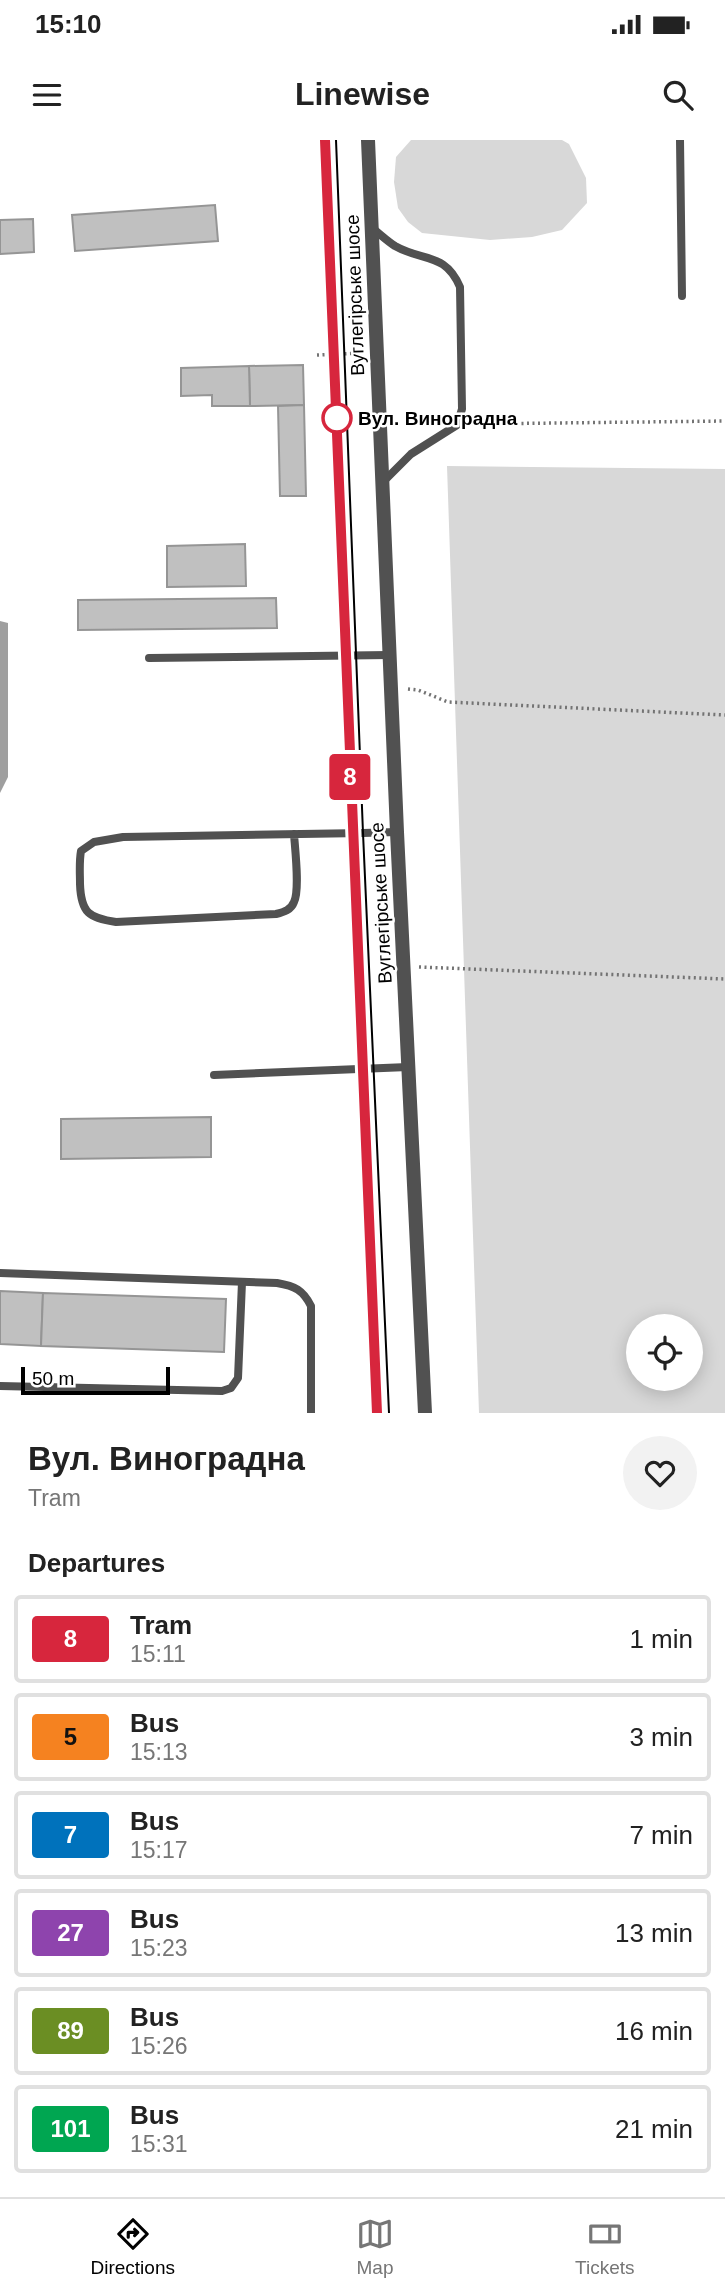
<!DOCTYPE html>
<meta charset="utf-8">
<style>
:root{--surface:#fff;--page:#f2f2f2;--text:#222;--muted:#767676;--line:#e0e0e0;--accent:#000}
body{margin:0;font-family:Helvetica,sans-serif;background:var(--page);color:var(--text);height:100vh;display:flex;flex-direction:column;font-size:26px;white-space:nowrap}
*{box-sizing:border-box;margin:0}
p{font-size:23px;color:var(--muted)}
.icon{flex:none;width:38px;height:38px;fill:none;stroke:currentColor;stroke-width:2;stroke-linecap:round;stroke-linejoin:round}
.map{position:relative;height:1273px;overflow:hidden}
.panel{display:flex;flex-direction:column;background:var(--surface);flex:1}
.panel>*{flex:none}
.badge{padding:0 14px;border-radius:5px;font-size:24px;line-height:46px}
.fabs{position:absolute;left:626px;top:1174px;display:grid;gap:14px}
.fabs a{display:grid;place-items:center;width:77px;height:77px;border-radius:50%;background:var(--surface);box-shadow:0 4px 18px #0003;font-size:35px}
.scale{position:absolute;left:21px;bottom:18px;width:149px;box-sizing:border-box;padding-left:7px;border:4px solid #000;border-top:0;font-size:19px;line-height:24px;white-space:nowrap;color:#000;-webkit-text-stroke:5px #fff;paint-order:stroke}
.map>.badge{position:absolute;translate:-50% -50%;box-shadow:0 0 0 4px #fff}
h2{padding:0 28px;font-size:26px;line-height:63px}
.round{display:grid;place-items:center;flex:none;width:74px;height:74px;border-radius:37px;background:var(--page)}
.overview{display:flex;align-items:center;justify-content:space-between;height:119px;padding:0 28px}
h1{font-size:33px;font-weight:700;line-height:52px}
ul{padding:0;list-style:none}
li{display:flex;align-items:center;gap:21px;height:88px;margin:0 14px 10px;padding:0 14px;border:4px solid var(--line);border-radius:7px}
li div{flex:1}
li b{display:block;font-size:26px}
li em{font-style:normal}
li .badge{min-width:77px;font-weight:700;text-align:center}
.status{display:flex;justify-content:space-between;align-items:center;height:49px;padding:0 35px;background:var(--surface);direction:ltr}
.status svg{height:19px;fill:currentColor}
header{display:flex;justify-content:space-between;align-items:center;height:91px;padding:0 28px;background:var(--surface);font-size:32px;font-weight:700}
.tabs{display:flex;justify-content:space-around;align-items:center;height:98px;border-top:2px solid var(--line);background:var(--surface);font-size:19px;color:var(--muted)}
.tabs a{display:grid;justify-items:center;gap:4px}
.tabs .active{color:var(--accent)}
.map>svg:first-child{display:block}
.green{fill:#d8d8d8;fill-rule:evenodd}
.water{fill:#9f9f9f}
.building{fill:#c0c0c0;stroke:#959595;stroke-width:2}
.lines{fill:none;stroke-linecap:round;stroke-linejoin:round}
.path{stroke:#737373;stroke-width:3.5;stroke-dasharray:2 3.5;stroke-linecap:butt}
.service{stroke:#515151;stroke-width:8}
.tertiary{stroke:#515151;stroke-width:14}
.tram{stroke:#000;stroke-width:2}
.line-casing{stroke:#fff;stroke-width:16}
.line{stroke:#d7263d;stroke-width:10}
.stop-dot{fill:#fff;stroke:#d7263d;stroke-width:3.5}
.labels{text-anchor:middle;dominant-baseline:central;stroke-width:5;stroke-linejoin:round;paint-order:stroke}
.street-label{font-size:19px;fill:#000;stroke:#fff}
.stop-label{font-size:19px;font-weight:bold;fill:#000;stroke:#fff;text-anchor:start}
</style>
<div class="status"><b>15:10</b><svg viewBox="0 0 49 12"><path d="M0 12V9h3v3zM5 12V6h3v6zM10 12V3h3v9zM15 12V0h3v12zM26 1h20v11H26zM47 4h2v5h-2z"/></svg></div>
<header><svg class="icon" aria-label="menu" viewBox="0 0 24 24"><path d="M4 6h16M4 12h16M4 18h16"/></svg>Linewise<svg class="icon" aria-label="search" viewBox="0 0 24 24"><circle cx="10" cy="10" r="6"/><path d="M15 15l6 6"/></svg></header>
<div class="map">
<svg width="725" height="1273" viewBox="0 0 725 1273">
<rect width="100%" height="100%" fill="#fff"/>
<g class="green">
<polygon points="411,0 562,0 569,4 586,38 587,63 562,90 532,97 490,100 422,93 408,82 398,68 394,42 396,17"/>
<path d="M 447,326 L 725,329 L 725,1273 L 479,1273 ZM 691,1186 L 691,1239 L 639,1239 L 639,1186 Z"/>
</g>
<polygon class="water" points="0,481 8,483 8,637 0,653"/>
<g class="building">
<polygon points="215,65 218,101 75,111 72,75"/>
<polygon points="33,79 34,112 0,114 0,80"/>
<polygon points="303,225 304,265 250,266 249,226"/>
<polygon points="249,226 250,266 212,266 212,255 181,256 181,228"/>
<polygon points="304,265 306,356 280,356 278,266"/>
<polygon points="245,404 246,446 167,447 167,406"/>
<polygon points="276,458 277,488 78,490 78,460"/>
<polygon points="211,977 211,1017 61,1019 61,979"/>
<polygon points="0,1151 43,1153 41,1206 0,1204"/>
<polygon points="43,1153 226,1159 224,1212 41,1206"/>
</g>
<g class="lines">
<g class="path">
<polyline points="317,215 361,213"/>
<polyline points="472,284 725,281"/>
<polyline points="408,549 418,550 448,562 725,575"/>
<polyline points="419,827 725,839"/>
</g>
<g class="service">
<polyline points="680,0 682,156"/>
<path d="M 372,88 C 380,94 387,101 395,106 C 423,122 445,112 460,147 L 462,269 L 457,285 L 411,314 L 382,343"/>
<polyline points="149,518 389,515"/>
<path d="M 294,694 C 295,709 300,750 294,762 C 291,770 284,772 276,774 L 116,782 C 89,778 81,773 80,744 C 80,733 79,722 81,711 L 94,702 L 123,697 L 363,693 L 397,692"/>
<polyline points="214,935 408,927"/>
<path d="M 0,1133 L 277,1143 C 295,1146 303,1150 311,1166 L 311,1273"/>
<polyline points="0,1246 222,1251 231,1248 238,1238 242,1142"/>
</g>
<polyline class="tertiary" points="368,0 397,692 425,1273"/>
<g class="tram">
<polyline points="325,0 336,266"/>
<polyline points="336,0 363,693 389,1273"/>
<polyline points="348,574 377,1273"/>
</g>
</g>
<g class="lines">
<defs>
<polyline id="line" points="325,0 377,1273"/>
</defs>
<use href="#line" class="line-casing"/>
<use href="#line" class="line"/>
</g>
<circle class="stop-dot" cx="337" cy="278" r="14"/>
<g class="labels">
<g class="street-label">
<text transform="translate(355 155) rotate(-92)">Вуглегірське шосе</text>
<text transform="translate(381 763) rotate(-93)">Вуглегірське шосе</text>
</g>
<g class="stop-label">
<text x="358" y="278">Вул. Виноградна</text>
</g>
</g>
</svg>
<div class="fabs">
<a><svg class="icon" aria-label="locate" viewBox="0 0 24 24"><circle cx="12" cy="12" r="6"/><path d="M12 2v4M12 18v4M2 12h4M18 12h4"/></svg></a>
</div>
<div class="scale">50 m</div>
<b class="badge" style="left:350px;top:637px;background:#d7263d;color:#fff">8</b>
</div>
<section class="panel">
<div class="overview"><div><h1>Вул. Виноградна</h1><p>Tram</p></div><a class="round"><svg class="icon" aria-label="heart" viewBox="0 0 24 24"><path d="M12 20l-8-8c-3-5 5-10 8-4 3-6 11-1 8 4z"/></svg></a></div>
<h2>Departures</h2>
<ul>
<li><span class="badge" style="background:#d7263d;color:#fff">8</span><div><b>Tram</b><p>15:11</p></div><em>1 min</em></li>
<li><span class="badge" style="background:#f58220;color:#111">5</span><div><b>Bus</b><p>15:13</p></div><em>3 min</em></li>
<li><span class="badge" style="background:#0072bc;color:#fff">7</span><div><b>Bus</b><p>15:17</p></div><em>7 min</em></li>
<li><span class="badge" style="background:#8e44ad;color:#fff">27</span><div><b>Bus</b><p>15:23</p></div><em>13 min</em></li>
<li><span class="badge" style="background:#6b8e23;color:#fff">89</span><div><b>Bus</b><p>15:26</p></div><em>16 min</em></li>
<li><span class="badge" style="background:#00a651;color:#fff">101</span><div><b>Bus</b><p>15:31</p></div><em>21 min</em></li>
</ul>
</section>
<nav class="tabs">
<a class="active"><svg class="icon" aria-label="directions" viewBox="0 0 24 24"><path d="M12 3l9 9-9 9-9-9zM9 14v-3h6M13 9l2 2-2 2"/></svg>Directions</a>
<a><svg class="icon" aria-label="map" viewBox="0 0 24 24"><path d="M3 6l6-2 6 2 6-2v14l-6 2-6-2-6 2zM9 4v14M15 6v14"/></svg>Map</a>
<a><svg class="icon" aria-label="tickets" viewBox="0 0 24 24"><path d="M3 7h18v10H3zM15 7v10"/></svg>Tickets</a>
</nav>
